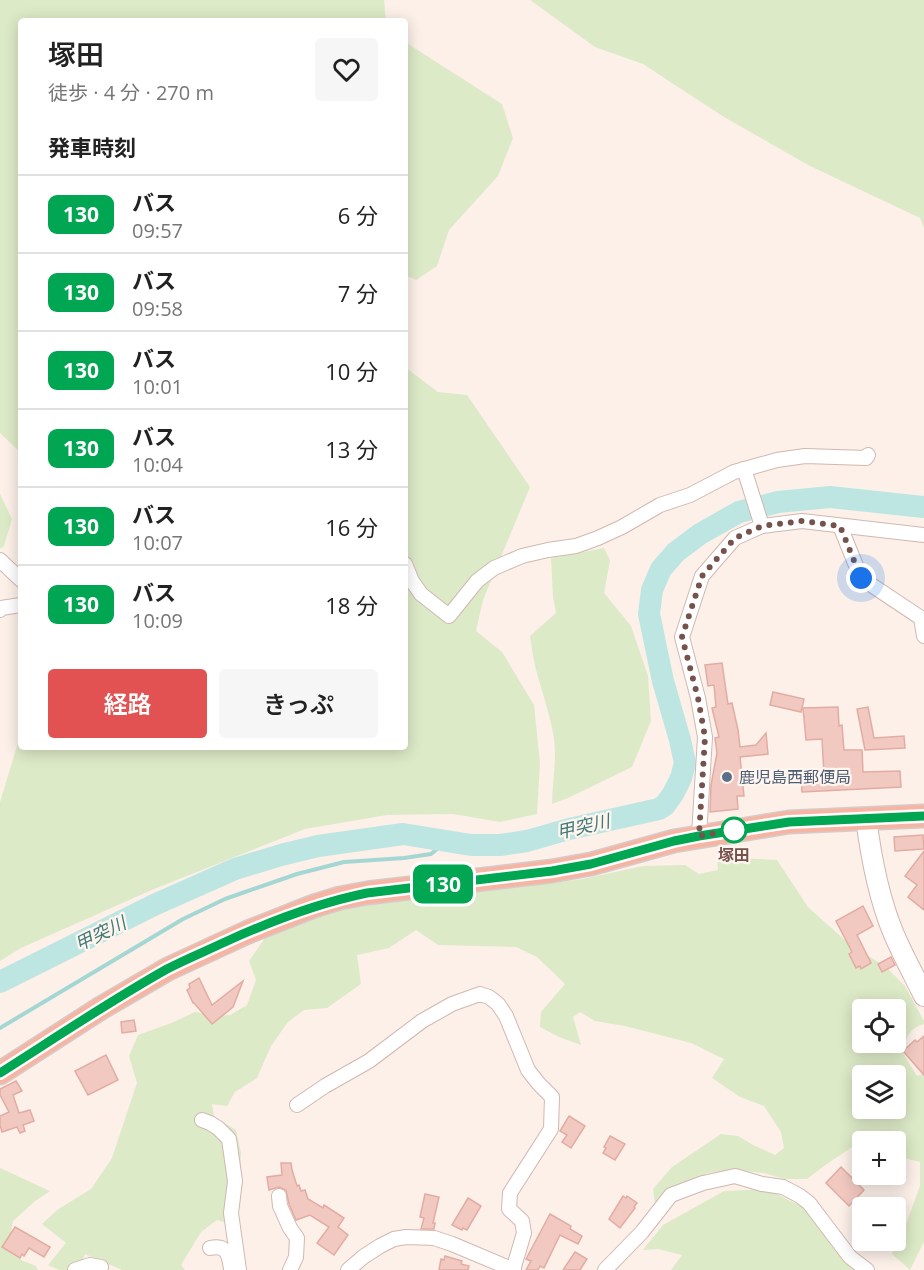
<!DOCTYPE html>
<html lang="ja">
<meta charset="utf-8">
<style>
:root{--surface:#fff;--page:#f6f6f6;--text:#222;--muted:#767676;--line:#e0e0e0;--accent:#e25253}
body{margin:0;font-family:"Open Sans","Noto Sans JP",sans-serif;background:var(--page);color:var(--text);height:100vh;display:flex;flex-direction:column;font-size:22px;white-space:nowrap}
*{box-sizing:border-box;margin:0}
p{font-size:20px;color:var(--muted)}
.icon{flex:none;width:33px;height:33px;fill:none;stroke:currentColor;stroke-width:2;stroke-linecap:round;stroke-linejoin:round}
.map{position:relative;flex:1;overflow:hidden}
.details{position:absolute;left:18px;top:18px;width:390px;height:732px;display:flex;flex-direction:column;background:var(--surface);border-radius:6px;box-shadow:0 3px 15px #0003}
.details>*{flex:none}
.badge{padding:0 12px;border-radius:9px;font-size:21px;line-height:39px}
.tools{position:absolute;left:852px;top:999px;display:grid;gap:12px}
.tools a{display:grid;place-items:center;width:54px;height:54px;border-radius:6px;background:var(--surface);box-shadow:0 3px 15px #0003;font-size:30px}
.you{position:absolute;width:30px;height:30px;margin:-15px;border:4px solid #fff;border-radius:50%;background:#1a73e8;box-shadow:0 0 0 9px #1a73e833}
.map>.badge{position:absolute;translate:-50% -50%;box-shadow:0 0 0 3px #fff}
h2{padding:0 30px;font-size:22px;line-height:54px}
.round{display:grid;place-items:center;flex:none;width:63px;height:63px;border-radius:6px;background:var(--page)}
.summary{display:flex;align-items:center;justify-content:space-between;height:102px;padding:0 30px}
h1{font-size:28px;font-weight:600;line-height:45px}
.button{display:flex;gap:12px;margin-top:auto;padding:12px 30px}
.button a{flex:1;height:69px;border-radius:6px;background:var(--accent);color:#fff;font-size:24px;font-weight:600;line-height:69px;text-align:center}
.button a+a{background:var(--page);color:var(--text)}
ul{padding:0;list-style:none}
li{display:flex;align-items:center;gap:18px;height:78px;padding:0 30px;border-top:2px solid var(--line)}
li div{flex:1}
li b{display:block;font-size:22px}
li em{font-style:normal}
li .badge{min-width:66px;font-weight:700;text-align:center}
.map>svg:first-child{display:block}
.green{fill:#ddeac7;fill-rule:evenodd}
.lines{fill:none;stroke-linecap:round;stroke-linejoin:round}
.stream{stroke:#a4d7d3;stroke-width:4}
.river{stroke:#bde6e2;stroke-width:22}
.building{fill:#f1c9c1;stroke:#e3aca2;stroke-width:1.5}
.minor-casing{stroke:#d0b8b1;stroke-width:16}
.secondary-casing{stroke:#d3b7af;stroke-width:22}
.trunk-casing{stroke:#d6cbca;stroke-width:25}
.minor{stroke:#fff;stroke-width:14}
.secondary{stroke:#fff;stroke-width:20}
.trunk{stroke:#f6b5a3;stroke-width:22}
.line-casing{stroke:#fff;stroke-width:14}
.line{stroke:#00a651;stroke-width:9}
.walk{stroke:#76524d;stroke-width:6;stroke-dasharray:0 10.8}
.service-dot{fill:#5c6f8a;stroke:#fff5ef;stroke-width:2}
.stop-dot{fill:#fff;stroke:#00a651;stroke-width:3}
.labels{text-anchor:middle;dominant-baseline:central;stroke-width:4.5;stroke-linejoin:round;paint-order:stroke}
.service-label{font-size:16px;fill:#4e5e75;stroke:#fff5ef;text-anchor:start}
.stop-label{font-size:16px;font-weight:bold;fill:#76524d;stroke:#fff5ef}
.water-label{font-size:18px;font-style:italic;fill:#407b77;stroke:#fff5ef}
</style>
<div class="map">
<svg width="924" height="1270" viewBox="0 0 924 1270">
<rect width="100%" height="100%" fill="#fcf0e9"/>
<g class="green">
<polygon points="0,0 384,0 386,21 21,21 21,453 0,433"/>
<polygon points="530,0 924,0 924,228 920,218 810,166 724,117 643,64 595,47"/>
<polygon points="405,42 502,104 513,138 498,176 449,230 437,266 416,280 405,275"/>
<polygon points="405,367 438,392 467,395 530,487 483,600 476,631 502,652 534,705 540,763 537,814 500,822 453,814 387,815 305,829 154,889 21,948 0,961 0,802 21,733 21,747 405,747"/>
<polygon points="0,494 12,519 4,546 0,549"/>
<path d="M 604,548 L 610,560 L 604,593 L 631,626 L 648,676 L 651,721 L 632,767 L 568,798 L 552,804 C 552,782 557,761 554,739 C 551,718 544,698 538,677 C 534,664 532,649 530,636 L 556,613 L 553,598 L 551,558 Z"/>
<path d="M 717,857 L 777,860 L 808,907 L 848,943 L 886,967 L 905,986 L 924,1021 L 924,1024 C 908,1029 906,1038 903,1053 L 917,1076 L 924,1073 L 924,1242 L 910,1270 L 892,1254 L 902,1235 L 920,1186 L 920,1162 L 896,1156 L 896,1142 L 884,1141 L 884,1137 L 877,1130 L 824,1166 L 807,1179 L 785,1179 L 763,1173 L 733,1170 L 707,1173 L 681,1187 L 655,1205 L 653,1189 L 672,1167 L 721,1134 L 738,1136 L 753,1145 L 775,1155 L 784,1148 L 781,1132 L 764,1106 L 740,1097 L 712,1078 L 724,1059 L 691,1043 L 625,1026 L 595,1021 L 580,1012 L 573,1017 L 581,1045 L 559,1037 L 540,1027 L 541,1012 L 565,984 L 537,957 L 516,947 L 438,945 L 416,930 L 389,948 L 357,955 L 361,984 L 327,1008 L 304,1010 L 288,1022 L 271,1046 L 257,1078 L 235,1092 L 227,1106 L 212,1104 L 214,1117 L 236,1130 L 241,1153 L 237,1226 L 217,1220 L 201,1232 L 181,1265 L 185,1270 L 122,1270 L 85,1254 L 79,1270 L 59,1270 L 48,1265 L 66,1243 L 42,1224 L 57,1210 L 91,1189 L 112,1158 L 137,1083 L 129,1056 L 138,1035 L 174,1022 L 195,1012 L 213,1016 L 230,1015 L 247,1005 L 256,980 L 249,961 L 267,935 L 332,912 L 376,901 L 519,887 L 583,879 L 643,866 L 685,865 L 699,874 L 718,870 ZM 862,1010 L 896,1010 L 896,1042 L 862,1042 ZM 862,1076 L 896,1076 L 896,1108 L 862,1108 Z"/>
<polygon points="0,1168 50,1191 35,1201 13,1221 10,1240 21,1260 36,1266 38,1270 0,1270"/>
<polygon points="768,1189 790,1201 818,1213 861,1270 671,1270 682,1255 658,1249 643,1250 663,1225 724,1191"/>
</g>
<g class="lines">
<polyline class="stream" points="0,1028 183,919 225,899 297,874 344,862 404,858 431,854 436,850 443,840"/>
<polyline class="river" points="0,982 154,905 235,869 281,855 318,846 403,834 471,845 500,845 527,841 569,829 659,809 665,805 673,794 681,778 685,763 680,740 663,681 649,614 652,590 661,569 676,552 700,534 739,512 778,502 830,497 924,507"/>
</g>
<g class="building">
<polygon points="722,663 728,704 732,703 738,730 740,747 756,745 766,733 768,754 740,757 744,796 737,796 738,809 710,812 711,785 717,753 715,738 719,737 712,708 716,707 714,685 708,686 705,665"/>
<polygon points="773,692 804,699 801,712 770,705"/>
<polygon points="838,707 839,726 842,725 844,750 862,750 863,772 900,771 901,787 802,792 801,776 824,774 822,739 806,740 803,708"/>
<polygon points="868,707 874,738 904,736 905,748 865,750 857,709"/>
<polygon points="923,835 924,849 895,851 894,837"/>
<polygon points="924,851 924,910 908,897 917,885 905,876"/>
<polygon points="863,906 873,926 857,935 871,963 861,969 860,966 856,968 849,954 852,952 836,921"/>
<polygon points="891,957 895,965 882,972 878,964"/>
<polygon points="199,978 212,1005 243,981 233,1007 212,1024 194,1003 193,1003 187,990 190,988 189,984"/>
<polygon points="134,1020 136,1031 122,1033 121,1022"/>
<polygon points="924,1036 924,1075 903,1051 915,1040 917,1042"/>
<polygon points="106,1055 118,1080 88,1095 75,1071"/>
<polygon points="16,1081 22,1091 13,1095 19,1113 30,1110 34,1121 23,1125 25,1131 20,1133 17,1127 2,1132 0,1125 0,1116 9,1112 0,1095 0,1089"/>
<polygon points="569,1116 585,1126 571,1148 562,1142 567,1135 560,1131"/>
<polygon points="610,1136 625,1144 615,1160 603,1153 606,1148 604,1147"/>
<polygon points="281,1163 291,1163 292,1170 297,1186 299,1185 301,1191 305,1190 308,1199 323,1208 324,1205 344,1218 338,1227 348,1235 334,1255 317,1243 329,1227 310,1215 296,1220 289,1204 286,1190 279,1187 269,1190 267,1177 282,1175"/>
<polygon points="841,1167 864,1190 849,1206 826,1183"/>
<polygon points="425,1194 439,1197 433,1223 435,1223 434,1229 421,1229 424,1218 420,1217"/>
<polygon points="623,1196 626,1198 627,1196 637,1203 634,1207 635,1208 620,1228 609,1219"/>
<polygon points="468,1198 481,1206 467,1230 463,1228 462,1230 452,1225"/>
<polygon points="550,1214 571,1226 570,1229 582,1236 578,1244 560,1235 544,1268 540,1266 538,1270 526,1270 531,1261 526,1259"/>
<polygon points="15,1227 50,1247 44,1257 29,1248 24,1256 22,1254 20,1258 2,1247"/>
<polygon points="575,1252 587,1259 580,1270 563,1270"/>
<polygon points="445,1256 462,1261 461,1264 469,1266 468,1270 439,1270 441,1259 444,1260"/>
</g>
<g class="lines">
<defs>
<g id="minor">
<polyline points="744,469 762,526"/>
<polyline points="840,526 861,578 921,618 924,636"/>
<polyline points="0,560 21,580"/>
<polyline points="405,564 412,581 421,594 449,616 477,581 494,568 522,556 548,550 576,546 598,538 622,527 660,505 690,495 734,472 777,460 805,456 866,458 868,455"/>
<polyline points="0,610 1,608 21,605"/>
<polyline points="699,836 705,737 698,698 682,637 702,576 735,538 762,526 802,521 924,535"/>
<polyline points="297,1105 325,1086 369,1061 422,1021 452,1004 480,994 489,997 498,1004 506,1016 528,1070 539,1084 552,1097 551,1129 510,1193 509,1209 522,1221 524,1233 513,1270"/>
<polyline points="202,1120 210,1123 218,1128 229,1139 235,1181 231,1213 239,1270"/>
<polyline points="279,1196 280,1206 290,1228 297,1238 296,1257 290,1270"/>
<path d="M 210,1248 C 227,1244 229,1255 231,1269"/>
<polyline points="75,1270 90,1265 101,1267"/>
<polyline points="348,1270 363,1257 380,1246 394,1239 406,1237 434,1238 452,1244 514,1270"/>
<polyline points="605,1270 642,1232 671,1195 703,1183 735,1176 762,1184 783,1187 800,1196 809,1203 850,1257 867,1270"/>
</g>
<path id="secondary" d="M 866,818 C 871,857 878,896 893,932 C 902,954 914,975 924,996"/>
<polyline id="trunk" points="0,1073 101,1008 168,969 248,932 314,906 340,898 367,893 552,871 591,864 674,841 789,822 924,816"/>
</defs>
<use href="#minor" class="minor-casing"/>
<use href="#secondary" class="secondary-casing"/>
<use href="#trunk" class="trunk-casing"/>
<use href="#minor" class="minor"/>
<use href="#secondary" class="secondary"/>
<use href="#trunk" class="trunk"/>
</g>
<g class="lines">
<defs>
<path id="line" d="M 0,1073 C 55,1038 110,1001 167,969 C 186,959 206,951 225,942 C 271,921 318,903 367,893 L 552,871 L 591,864 L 674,841 L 699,836 L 789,822 L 924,816"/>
</defs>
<use href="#line" class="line-casing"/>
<use href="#line" class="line"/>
<polyline class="walk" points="734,830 699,836 705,737 698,698 682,637 702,576 735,538 762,526 802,521 840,526 861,578"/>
</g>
<circle class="service-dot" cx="727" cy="777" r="6"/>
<circle class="stop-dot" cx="734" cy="830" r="12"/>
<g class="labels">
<g class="service-label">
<text x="739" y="777">鹿児島西郵便局</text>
</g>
<g class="stop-label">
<text x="734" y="855">塚田</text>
</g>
<g class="water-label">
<text transform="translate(583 826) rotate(-13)">甲突川</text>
<text transform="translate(100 933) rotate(-26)">甲突川</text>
</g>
</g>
</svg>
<div class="tools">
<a><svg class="icon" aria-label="locate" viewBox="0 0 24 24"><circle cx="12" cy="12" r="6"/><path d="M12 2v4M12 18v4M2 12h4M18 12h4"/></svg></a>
<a><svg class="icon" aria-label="layers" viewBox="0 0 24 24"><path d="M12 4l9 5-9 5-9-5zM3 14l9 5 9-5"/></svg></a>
<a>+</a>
<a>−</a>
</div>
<div class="you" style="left:861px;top:578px"></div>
<b class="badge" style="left:443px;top:884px;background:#00a651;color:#fff">130</b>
<section class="details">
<div class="summary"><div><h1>塚田</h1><p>徒歩 · 4 分 · 270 m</p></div><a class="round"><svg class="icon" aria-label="heart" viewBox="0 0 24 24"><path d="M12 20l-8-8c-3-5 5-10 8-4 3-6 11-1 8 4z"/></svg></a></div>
<h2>発車時刻</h2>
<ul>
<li><span class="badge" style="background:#00a651;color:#fff">130</span><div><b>バス</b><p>09:57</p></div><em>6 分</em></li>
<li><span class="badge" style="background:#00a651;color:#fff">130</span><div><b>バス</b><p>09:58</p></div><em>7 分</em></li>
<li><span class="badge" style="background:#00a651;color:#fff">130</span><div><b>バス</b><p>10:01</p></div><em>10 分</em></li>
<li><span class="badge" style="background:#00a651;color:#fff">130</span><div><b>バス</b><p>10:04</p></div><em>13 分</em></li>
<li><span class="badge" style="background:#00a651;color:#fff">130</span><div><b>バス</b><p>10:07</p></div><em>16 分</em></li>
<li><span class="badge" style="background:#00a651;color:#fff">130</span><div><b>バス</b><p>10:09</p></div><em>18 分</em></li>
</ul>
<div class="button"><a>経路</a><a>きっぷ</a></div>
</section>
</div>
